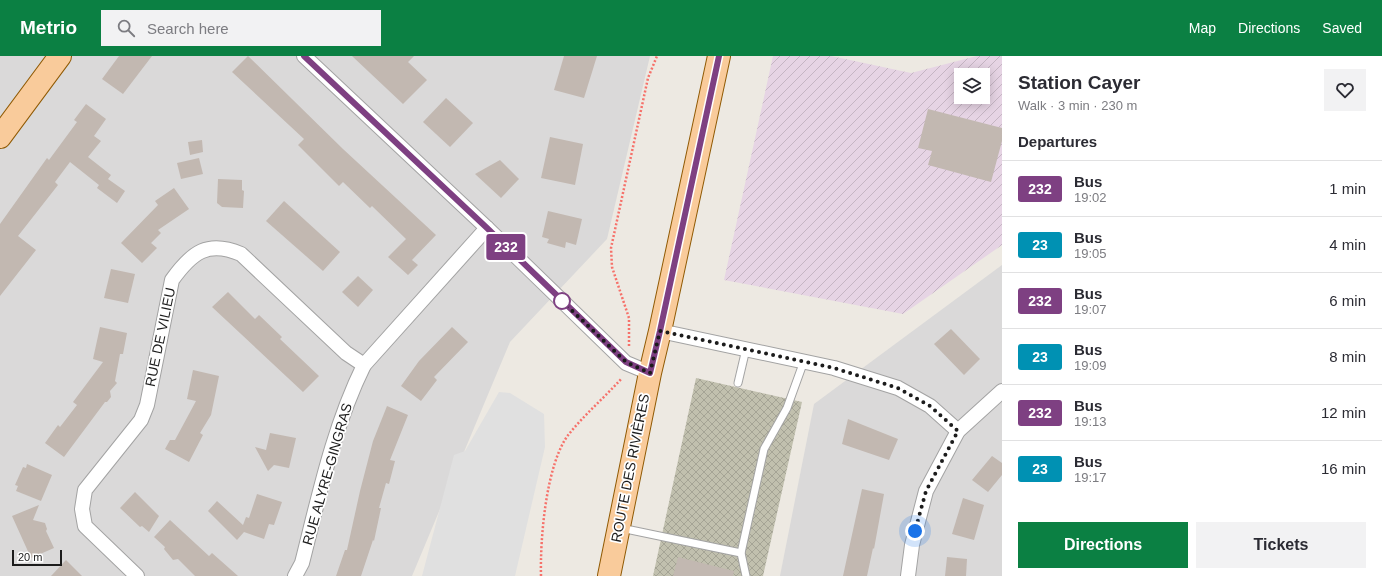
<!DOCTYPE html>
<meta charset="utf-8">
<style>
:root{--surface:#fff;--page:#f2f2f3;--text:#2b2b33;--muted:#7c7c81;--line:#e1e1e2;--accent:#0b8043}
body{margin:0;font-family:Helvetica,sans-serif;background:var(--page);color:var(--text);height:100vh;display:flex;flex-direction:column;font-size:15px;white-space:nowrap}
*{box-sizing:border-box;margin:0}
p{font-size:13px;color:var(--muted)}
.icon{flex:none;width:22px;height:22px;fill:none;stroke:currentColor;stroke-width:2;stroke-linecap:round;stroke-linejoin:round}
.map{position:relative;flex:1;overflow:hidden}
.panel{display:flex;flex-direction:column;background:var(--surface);width:380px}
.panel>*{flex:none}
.badge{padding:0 8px;border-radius:3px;font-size:14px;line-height:26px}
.fabs{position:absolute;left:954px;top:12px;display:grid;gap:8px}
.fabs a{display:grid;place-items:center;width:36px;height:36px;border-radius:0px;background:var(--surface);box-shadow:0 2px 10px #0003;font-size:20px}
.scale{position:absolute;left:12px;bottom:10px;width:50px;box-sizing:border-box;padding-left:4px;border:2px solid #1c1c1c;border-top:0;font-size:11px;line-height:14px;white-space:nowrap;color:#1c1c1c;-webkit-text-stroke:3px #fff;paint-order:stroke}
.you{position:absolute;width:20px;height:20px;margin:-10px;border:3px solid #fff;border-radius:50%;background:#1a73e8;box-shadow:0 0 0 6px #1a73e833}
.map>.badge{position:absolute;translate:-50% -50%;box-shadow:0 0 0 2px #fff}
h2{padding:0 16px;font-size:15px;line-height:36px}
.round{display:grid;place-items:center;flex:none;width:42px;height:42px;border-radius:0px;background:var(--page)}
.headline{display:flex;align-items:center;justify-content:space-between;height:68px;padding:0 16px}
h1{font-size:19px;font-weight:700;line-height:30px}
.button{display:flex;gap:8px;margin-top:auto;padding:8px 16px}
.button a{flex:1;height:46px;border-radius:0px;background:var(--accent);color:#fff;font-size:16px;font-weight:700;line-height:46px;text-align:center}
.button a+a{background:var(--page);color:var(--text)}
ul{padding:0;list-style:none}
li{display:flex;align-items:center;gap:12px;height:56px;padding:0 16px;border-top:1px solid var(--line)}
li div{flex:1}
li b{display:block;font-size:15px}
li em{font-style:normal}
li .badge{min-width:44px;font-weight:700;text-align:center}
header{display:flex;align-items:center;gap:24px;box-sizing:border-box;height:56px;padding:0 20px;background:var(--accent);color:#fff}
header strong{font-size:19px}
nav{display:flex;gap:22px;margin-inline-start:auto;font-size:14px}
.search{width:280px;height:36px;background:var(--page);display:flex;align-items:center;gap:10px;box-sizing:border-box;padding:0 14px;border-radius:0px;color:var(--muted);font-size:15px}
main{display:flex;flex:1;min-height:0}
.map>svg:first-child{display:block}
.residential{fill:#dad9d9}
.industrial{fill:url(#industrial-furrows);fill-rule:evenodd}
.construction{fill:url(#construction-cross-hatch)}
.parking{fill:#e0e0e0}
.building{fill:#c2b8b1}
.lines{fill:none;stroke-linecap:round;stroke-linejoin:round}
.lane-casing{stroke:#a3a3a3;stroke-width:9}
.street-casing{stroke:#a3a3a3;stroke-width:16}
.primary-casing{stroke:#905a04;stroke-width:24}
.path{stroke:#f6716a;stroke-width:2.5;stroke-dasharray:2 2;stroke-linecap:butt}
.lane{stroke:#fff;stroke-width:7}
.street{stroke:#fff;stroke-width:14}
.primary{stroke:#f9cb9b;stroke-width:22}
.line-casing{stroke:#fff;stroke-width:9}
.line{stroke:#7e4082;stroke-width:6}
.walk{stroke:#1c1c1c;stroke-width:4;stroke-dasharray:0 7.2}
.stop-dot{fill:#fff;stroke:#7e4082;stroke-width:2}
.labels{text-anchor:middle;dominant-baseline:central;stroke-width:3.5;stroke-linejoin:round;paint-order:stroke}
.street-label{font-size:14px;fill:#1c1c1c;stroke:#fff}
</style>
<header>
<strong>Metrio</strong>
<div class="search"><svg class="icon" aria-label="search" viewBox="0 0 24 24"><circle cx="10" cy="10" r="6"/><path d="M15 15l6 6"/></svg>Search here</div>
<nav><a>Map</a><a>Directions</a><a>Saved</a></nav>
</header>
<main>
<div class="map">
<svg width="1002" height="520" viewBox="0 0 1002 520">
<defs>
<pattern id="industrial-furrows" width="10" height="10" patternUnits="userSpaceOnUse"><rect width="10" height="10" fill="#e6d4e4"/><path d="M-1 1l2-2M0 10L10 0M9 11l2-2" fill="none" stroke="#c5b5c3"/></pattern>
<pattern id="construction-cross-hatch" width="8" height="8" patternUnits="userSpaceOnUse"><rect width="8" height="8" fill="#c1c0ae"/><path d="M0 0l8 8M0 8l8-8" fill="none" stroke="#a5a495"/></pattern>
</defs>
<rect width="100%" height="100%" fill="#ede9e2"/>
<g class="residential">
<polygon points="0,0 650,0 607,183 510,286 412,520 0,520"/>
<polygon points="1002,209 1002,520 780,520 814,348"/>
</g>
<path class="industrial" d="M 773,0 L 831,0 L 911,17 L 977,0 L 1002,0 L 1002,189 L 903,258 L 724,224 ZM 961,19 L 983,19 L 983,41 L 961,41 Z"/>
<polygon class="construction" points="696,322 802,346 763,520 653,520"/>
<polygon class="parking" points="499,336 510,337 544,358 545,391 515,520 422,520 454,399 465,395"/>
<g class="building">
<polygon points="119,0 152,0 123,38 102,23"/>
<polygon points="248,0 343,93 436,179 412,204 418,209 408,219 388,201 406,183 372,150 370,152 343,126 339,130 298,89 304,83 232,16"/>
<polygon points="352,0 414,0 408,6 427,24 403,48"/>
<polygon points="564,0 597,0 584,42 554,34"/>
<polygon points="446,42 473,67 450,91 423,66"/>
<polygon points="86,48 106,63 94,80 101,85 88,101 111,119 108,123 125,135 117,147 97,132 99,129 70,106 55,126 58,129 18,180 36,194 0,240 0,168 47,102 49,104 77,66 74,64"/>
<polygon points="928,53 1002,72 1002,85 991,126 928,109 932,95 918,92"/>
<polygon points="550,81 583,88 575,129 541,122"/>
<polygon points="202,84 203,96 190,99 188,86"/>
<polygon points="199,102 203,118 181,123 177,107"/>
<polygon points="500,104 519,123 501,142 475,118"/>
<polygon points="218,123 242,124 242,134 244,135 243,152 222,151 217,147"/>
<polygon points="174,132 189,153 158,174 161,177 151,187 157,192 142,207 121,187 158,149 155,145"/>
<polygon points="284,145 340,196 323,215 266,165"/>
<polygon points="548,155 582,163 576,189 566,186 565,192 547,187 549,183 542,181"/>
<polygon points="111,213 135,218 128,247 104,242"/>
<polygon points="358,220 373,234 358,251 342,236"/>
<polygon points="228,236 255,263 259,259 282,281 280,283 319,320 303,336 212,251"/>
<polygon points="100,271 127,277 123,298 120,298 115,325 117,327 110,335 111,341 107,346 105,346 64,401 45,387 58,369 60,371 77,349 73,346 103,306 93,303"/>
<polygon points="452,271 468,286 434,321 437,324 421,345 401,330 419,305"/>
<polygon points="951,273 980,303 964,319 934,288"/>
<polygon points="193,314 219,320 211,359 200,377 203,379 189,406 165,393 170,384 175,384 196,345 187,343"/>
<polygon points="387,350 408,359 390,404 395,405 389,428 386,427 379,452 381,452 374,485 373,484 361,520 336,520 345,494 347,494 360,435 373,385"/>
<polygon points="848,363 898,383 889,404 842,388"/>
<polygon points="270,377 296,382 289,412 274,409 268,415 255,391 266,394"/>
<polygon points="992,400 1002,407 1002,419 988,436 972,424"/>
<polygon points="27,408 52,419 41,445 16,435 18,430 15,429 23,411 26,412"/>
<polygon points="862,433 884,438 874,493 873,492 867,520 843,520"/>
<polygon points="135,436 159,460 149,476 142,470 140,471 120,452"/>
<polygon points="257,438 282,446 274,469 269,468 264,483 244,476 237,484 208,455 217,445 243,469 246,461 249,462"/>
<polygon points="963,442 984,449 974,484 952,478"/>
<polygon points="39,449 33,464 45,467 47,473 46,475 54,492 31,502 12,460"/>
<polygon points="170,464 209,500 212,497 238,520 195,520 178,503 173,504 164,493 165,491 154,481"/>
<polygon points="678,501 734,515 733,520 673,520"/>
<polygon points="947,501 967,503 966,520 945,520"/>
<polygon points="66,504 82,520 51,520"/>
</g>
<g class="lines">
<defs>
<g id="lane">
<polyline points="738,327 746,293"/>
<polyline points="621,472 741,497"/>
<polyline points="746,520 741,497 764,393 787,352 804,305"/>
</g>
<g id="street">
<polyline points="304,0 487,172 626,307 650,317"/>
<polyline points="660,275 834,312 898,332 930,350 958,375"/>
<path d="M 137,520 L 85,470 L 82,453 L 85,434 L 141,364 L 147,349 L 172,224 C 192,196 208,184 241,198 L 346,297 L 364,309"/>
<path d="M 295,520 L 302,507 C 319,440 333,372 364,309 L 487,172"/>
<polyline points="908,520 912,489 926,435 958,375 1002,335"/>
</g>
<g id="primary">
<polyline points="0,81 60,0"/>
<polyline points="609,520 650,317 660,275 719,0"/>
</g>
</defs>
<use href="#lane" class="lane-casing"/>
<use href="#street" class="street-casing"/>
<use href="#primary" class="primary-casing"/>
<g class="path">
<polyline points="629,290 629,262 612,211 611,192 648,22 657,0"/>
<path d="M 541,520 C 540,483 546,407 569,378 C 585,358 605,341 622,322"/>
</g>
<use href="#lane" class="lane"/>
<use href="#street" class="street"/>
<use href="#primary" class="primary"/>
</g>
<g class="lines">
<defs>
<polyline id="line" points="304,0 487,172 626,306 650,317 660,275 719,0"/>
</defs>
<use href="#line" class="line-casing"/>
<use href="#line" class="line"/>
<polyline class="walk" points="562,245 626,306 650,317 660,275 834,312 898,332 930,350 958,375 926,435 915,475"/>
</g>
<circle class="stop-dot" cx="562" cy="245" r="8"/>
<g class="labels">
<g class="street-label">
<text transform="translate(160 281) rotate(-78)">RUE DE VILIEU</text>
<text transform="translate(630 412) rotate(-79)">ROUTE DES RIVIÈRES</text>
<text transform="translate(327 418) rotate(-74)">RUE ALYRE-GINGRAS</text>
</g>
</g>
</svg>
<div class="fabs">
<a><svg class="icon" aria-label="layers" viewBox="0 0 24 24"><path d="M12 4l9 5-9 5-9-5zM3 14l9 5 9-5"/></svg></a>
</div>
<div class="scale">20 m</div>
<div class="you" style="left:915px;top:475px"></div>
<b class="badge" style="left:506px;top:191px;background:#7e4082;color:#fff">232</b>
</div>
<section class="panel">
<div class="headline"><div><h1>Station Cayer</h1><p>Walk · 3 min · 230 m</p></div><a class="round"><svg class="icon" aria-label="heart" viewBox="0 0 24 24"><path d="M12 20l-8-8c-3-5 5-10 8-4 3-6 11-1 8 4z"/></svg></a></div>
<h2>Departures</h2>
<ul>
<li><span class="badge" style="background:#7e4082;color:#fff">232</span><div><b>Bus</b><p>19:02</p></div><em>1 min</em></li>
<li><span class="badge" style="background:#0091b3;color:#fff">23</span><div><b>Bus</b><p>19:05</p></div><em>4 min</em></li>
<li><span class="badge" style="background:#7e4082;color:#fff">232</span><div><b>Bus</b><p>19:07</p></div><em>6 min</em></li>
<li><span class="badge" style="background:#0091b3;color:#fff">23</span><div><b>Bus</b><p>19:09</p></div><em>8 min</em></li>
<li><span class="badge" style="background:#7e4082;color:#fff">232</span><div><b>Bus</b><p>19:13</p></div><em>12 min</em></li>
<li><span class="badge" style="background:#0091b3;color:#fff">23</span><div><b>Bus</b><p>19:17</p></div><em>16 min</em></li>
</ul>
<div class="button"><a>Directions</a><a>Tickets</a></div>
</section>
</main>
